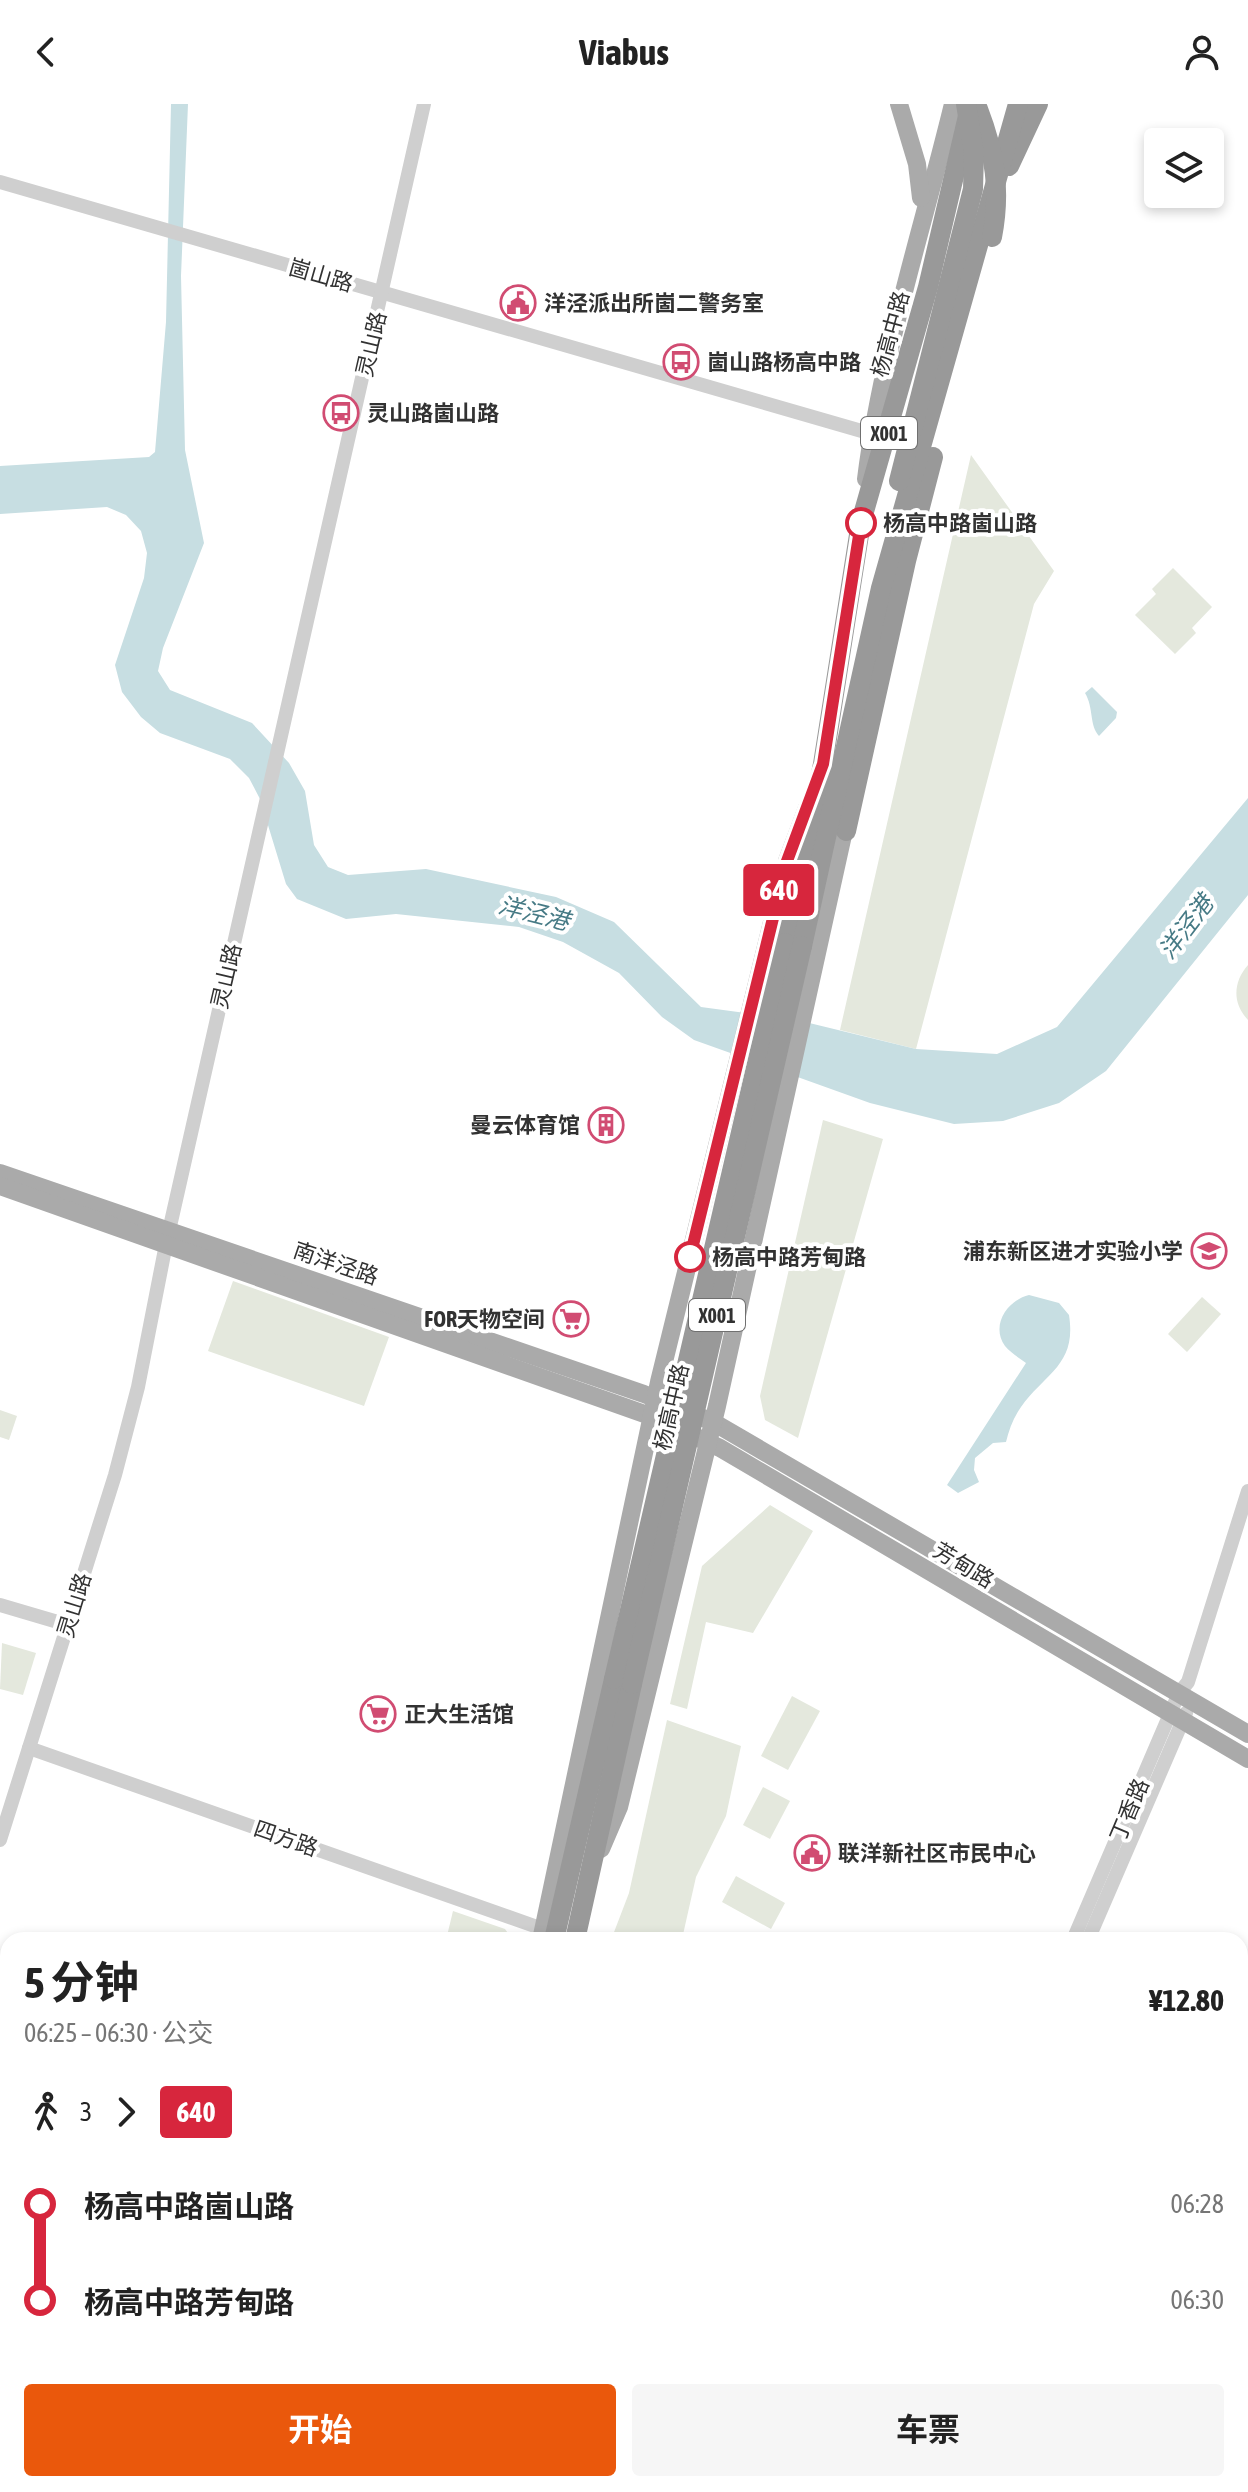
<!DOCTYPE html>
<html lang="zh">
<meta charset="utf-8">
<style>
:root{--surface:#fff;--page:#f6f6f6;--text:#222;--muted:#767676;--accent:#ea580c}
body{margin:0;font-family:"Asap Condensed","Noto Sans SC",sans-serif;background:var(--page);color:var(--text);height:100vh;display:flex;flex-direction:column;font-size:30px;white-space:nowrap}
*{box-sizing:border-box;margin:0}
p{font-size:26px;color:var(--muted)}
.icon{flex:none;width:44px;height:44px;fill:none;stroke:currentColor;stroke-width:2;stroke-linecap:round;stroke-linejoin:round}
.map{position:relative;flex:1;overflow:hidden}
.sheet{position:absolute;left:0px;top:1828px;width:1248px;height:560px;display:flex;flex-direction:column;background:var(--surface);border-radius:24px 24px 0 0;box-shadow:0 4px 12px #0003}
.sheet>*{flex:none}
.badge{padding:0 16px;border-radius:6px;font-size:28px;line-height:52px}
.tools{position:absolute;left:1144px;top:24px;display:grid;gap:16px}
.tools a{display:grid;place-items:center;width:80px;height:80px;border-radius:8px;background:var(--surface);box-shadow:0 4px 12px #0003;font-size:40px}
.map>.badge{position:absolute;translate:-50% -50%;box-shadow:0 0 0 4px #fff}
.legs{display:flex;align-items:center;gap:12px;height:88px;padding:0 24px;font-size:26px}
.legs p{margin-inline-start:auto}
.overview{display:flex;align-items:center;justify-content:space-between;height:136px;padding:0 24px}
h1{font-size:44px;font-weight:700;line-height:60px}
.cta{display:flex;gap:16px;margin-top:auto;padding:16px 24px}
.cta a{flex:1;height:92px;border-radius:8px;background:var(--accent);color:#fff;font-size:32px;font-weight:700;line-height:92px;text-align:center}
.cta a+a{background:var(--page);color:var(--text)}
ul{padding:0 24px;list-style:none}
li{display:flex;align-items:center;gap:28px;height:96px;font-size:30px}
li i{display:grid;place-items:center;width:12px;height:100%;margin:0 10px;background:currentColor}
li i::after{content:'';width:20px;height:20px;margin:-10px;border:6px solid;border-radius:50%;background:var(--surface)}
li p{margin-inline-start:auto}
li:first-child i{background:linear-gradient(#0000 50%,currentColor 0)}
li:last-child i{background:linear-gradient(currentColor 50%,#0000 0)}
header{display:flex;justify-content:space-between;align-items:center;height:104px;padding:0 24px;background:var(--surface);font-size:36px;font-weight:700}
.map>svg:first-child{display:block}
.green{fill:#e4e8dd}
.water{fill:#c7dee2}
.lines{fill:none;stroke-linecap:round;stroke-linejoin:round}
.minor{stroke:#cfcfcf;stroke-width:14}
.major{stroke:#aaa;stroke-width:18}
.highway{stroke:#999;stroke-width:20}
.major-bridge{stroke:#aaa;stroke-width:18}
.highway-bridge{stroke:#999;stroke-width:20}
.line-1-casing{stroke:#fff;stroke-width:18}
.line-1{stroke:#d7263d;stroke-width:12}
.stop-1-dot{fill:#fff;stroke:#d7263d;stroke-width:4}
.labels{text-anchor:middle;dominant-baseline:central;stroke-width:8;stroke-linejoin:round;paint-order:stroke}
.shield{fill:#fff;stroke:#707070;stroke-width:2}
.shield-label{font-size:20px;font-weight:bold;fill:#323232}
.street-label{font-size:22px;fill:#323232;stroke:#fff}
.poi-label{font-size:22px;font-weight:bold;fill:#323232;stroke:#fff;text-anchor:start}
.stop-label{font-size:22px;font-weight:bold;fill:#323232;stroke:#fff;text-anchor:start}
.water-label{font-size:24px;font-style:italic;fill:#467a85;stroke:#fff}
</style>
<header><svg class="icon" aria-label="back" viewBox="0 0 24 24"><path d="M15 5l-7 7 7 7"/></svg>Viabus<svg class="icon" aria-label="person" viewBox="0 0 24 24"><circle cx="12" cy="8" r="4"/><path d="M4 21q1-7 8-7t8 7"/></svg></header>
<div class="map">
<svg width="1248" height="2388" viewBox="0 0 1248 2388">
<rect width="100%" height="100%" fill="#fff"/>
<g class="green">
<polygon points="971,351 1054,467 1034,500 916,945 840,926"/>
<polygon points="1173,464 1212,503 1192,524 1196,529 1175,550 1135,511 1156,490 1152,485"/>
<path d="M 1248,861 L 1248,916 C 1232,899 1233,878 1248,861 Z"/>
<polygon points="823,1016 883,1035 798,1334 765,1316 760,1292"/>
<polygon points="233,1177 389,1233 364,1302 208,1247"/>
<polygon points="1202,1193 1221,1210 1187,1248 1168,1230"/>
<polygon points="0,1306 17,1312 9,1336 0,1333"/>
<polygon points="770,1401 813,1427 753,1529 706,1518 687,1605 670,1600 702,1462"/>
<polygon points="2,1539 36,1549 23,1591 0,1585"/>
<polygon points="792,1592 820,1607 788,1666 761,1652"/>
<polygon points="667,1616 741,1642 726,1712 696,1773 682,1835 662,1831 661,1836 611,1836 629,1789"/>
<polygon points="763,1683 790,1697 770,1735 743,1721"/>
<polygon points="736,1772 785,1799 771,1825 722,1798"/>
<polygon points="453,1807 505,1825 513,1836 446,1836"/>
<polygon points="53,2380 109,2380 106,2388 50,2388"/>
<polygon points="272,2380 343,2380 340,2388 269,2388"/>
<polygon points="444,2380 485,2380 482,2388 441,2388"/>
</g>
<g class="water">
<polygon points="171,0 188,0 181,172 185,346 204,439 163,544 158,567 170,586 252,619 289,659 305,687 314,741 328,763 348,771 426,765 556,793 614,818 701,903 797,916 916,945 997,950 1057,923 1248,694 1248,791 1106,967 1059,999 1003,1017 954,1020 870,999 694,936 662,913 619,869 563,838 519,823 396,810 346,815 297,795 286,780 260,695 249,674 230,655 160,629 141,613 122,588 115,561 144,474 147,449 141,427 126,411 107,403 0,410 0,362 149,353 155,348 166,218"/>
<path d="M 1092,583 L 1117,608 L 1116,614 L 1099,632 C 1089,621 1094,604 1085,589 Z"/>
<path d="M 1029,1191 L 1059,1199 L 1069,1211 C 1077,1261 1045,1269 1021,1303 C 1013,1314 1009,1326 1006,1338 L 993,1339 L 975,1354 L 974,1366 L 979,1378 L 958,1389 L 947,1381 L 1026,1259 C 1019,1254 1011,1249 1005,1242 C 990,1221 1008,1196 1029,1191 Z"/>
</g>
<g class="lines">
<g class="minor">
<polyline points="0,78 872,330"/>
<polyline points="0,1501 68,1521"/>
<polyline points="29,1644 543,1825"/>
<polyline points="0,1736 115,1371 138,1283 166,1140 424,0"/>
<polyline points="1073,1836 1179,1589 1188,1578 1248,1387"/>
<polyline points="1088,1836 1186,1609"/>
<polyline points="1240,2154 1248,2159"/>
<polyline points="837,2388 840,2380"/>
<polyline points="852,2388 855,2380"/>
</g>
<g class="major">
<path d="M 866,375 C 882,248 923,124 953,0"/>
<polyline points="0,1069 644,1290 713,1318 1248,1630"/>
<polyline points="0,1082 653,1313 720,1344 1248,1655"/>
<polyline points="601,1745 619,1703 717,1302 847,713"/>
<polyline points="541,1836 659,1278 787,757 807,704"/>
<polyline points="367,2388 370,2380"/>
<polyline points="424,2388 427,2380"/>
</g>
<g class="highway">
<polyline points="1009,62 1038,0"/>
<polyline points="846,727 906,457 933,353"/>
<polyline points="785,839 823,660 861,418 928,183 968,12"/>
<polyline points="802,842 881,484 1018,0"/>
<polyline points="554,1836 614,1575"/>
<polyline points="575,1836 632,1580"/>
<polyline points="383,2388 386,2380"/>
<polyline points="405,2388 408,2380"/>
</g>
<polyline class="major-bridge" points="899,0 917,60 921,94"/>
<g class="highway-bridge">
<path d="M 978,5 C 995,49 1001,87 992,133"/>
<polyline points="899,377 973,85 974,49 966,0"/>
<polyline points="614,1575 785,839"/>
<polyline points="632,1580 802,842"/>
</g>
</g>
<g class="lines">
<defs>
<polyline id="line-1" points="690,1153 787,757 823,660 861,419"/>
</defs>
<use href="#line-1" class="line-1-casing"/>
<use href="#line-1" class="line-1"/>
</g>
<defs>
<symbol id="civic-ring" viewBox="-11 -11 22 22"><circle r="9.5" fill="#fff" stroke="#d14c72" stroke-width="1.5"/><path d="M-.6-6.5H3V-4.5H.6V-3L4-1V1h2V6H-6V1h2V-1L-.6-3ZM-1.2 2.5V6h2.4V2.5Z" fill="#d14c72"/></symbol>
<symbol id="bus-ring" viewBox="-11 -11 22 22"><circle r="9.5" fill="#fff" stroke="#d14c72" stroke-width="1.5"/><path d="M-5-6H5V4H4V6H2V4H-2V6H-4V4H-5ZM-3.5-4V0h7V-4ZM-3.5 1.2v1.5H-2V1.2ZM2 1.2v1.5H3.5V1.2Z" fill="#d14c72"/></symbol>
<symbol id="building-ring" viewBox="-11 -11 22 22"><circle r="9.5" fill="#fff" stroke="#d14c72" stroke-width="1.5"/><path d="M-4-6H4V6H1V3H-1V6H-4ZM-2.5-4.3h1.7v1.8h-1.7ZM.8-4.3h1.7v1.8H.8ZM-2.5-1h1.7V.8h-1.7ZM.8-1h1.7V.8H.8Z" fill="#d14c72"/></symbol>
<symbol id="school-ring" viewBox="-11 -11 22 22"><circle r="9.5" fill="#fff" stroke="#d14c72" stroke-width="1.5"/><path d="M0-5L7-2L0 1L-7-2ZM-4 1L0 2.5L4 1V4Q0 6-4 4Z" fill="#d14c72"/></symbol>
<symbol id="supermarket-ring" viewBox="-11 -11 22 22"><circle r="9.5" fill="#fff" stroke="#d14c72" stroke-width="1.5"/><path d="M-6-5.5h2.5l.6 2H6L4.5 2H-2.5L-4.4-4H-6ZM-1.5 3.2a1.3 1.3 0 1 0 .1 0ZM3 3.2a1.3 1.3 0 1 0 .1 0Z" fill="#d14c72"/></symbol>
</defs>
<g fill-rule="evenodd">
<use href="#civic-ring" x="498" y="179" width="40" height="40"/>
<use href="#bus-ring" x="661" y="238" width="40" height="40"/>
<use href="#bus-ring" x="321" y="289" width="40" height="40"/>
<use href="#building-ring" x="586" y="1001" width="40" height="40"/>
<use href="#school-ring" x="1189" y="1127" width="40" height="40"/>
<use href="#supermarket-ring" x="551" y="1195" width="40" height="40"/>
<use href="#supermarket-ring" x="358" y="1590" width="40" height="40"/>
<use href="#civic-ring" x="792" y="1729" width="40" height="40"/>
</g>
<g class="stop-1-dot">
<circle cx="861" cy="419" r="14"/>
<circle cx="690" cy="1153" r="14"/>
</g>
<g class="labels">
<g class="shield">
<rect x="861" y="313" width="56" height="32" rx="6"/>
<rect x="689" y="1195" width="56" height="32" rx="6"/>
</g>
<g class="shield-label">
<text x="889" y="329">X001</text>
<text x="717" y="1211">X001</text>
</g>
<g class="street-label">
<text transform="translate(321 171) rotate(16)">崮山路</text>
<text transform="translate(890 230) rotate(-75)">杨高中路</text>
<text transform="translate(371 240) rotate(-77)">灵山路</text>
<text transform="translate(226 872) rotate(-77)">灵山路</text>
<text transform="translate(336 1159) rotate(19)">南洋泾路</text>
<text transform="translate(671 1303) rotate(-77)">杨高中路</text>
<text transform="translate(964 1461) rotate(31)">芳甸路</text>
<text transform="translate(74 1501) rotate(-73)">灵山路</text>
<text transform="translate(1129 1706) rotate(-67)">丁香路</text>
<text transform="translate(286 1734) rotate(19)">四方路</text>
</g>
<g class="poi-label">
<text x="544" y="199">洋泾派出所崮二警务室</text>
<text x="707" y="258">崮山路杨高中路</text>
<text x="367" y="309">灵山路崮山路</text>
<text x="580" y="1021" text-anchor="end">曼云体育馆</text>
<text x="1183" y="1147" text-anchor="end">浦东新区进才实验小学</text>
<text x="545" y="1215" text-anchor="end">FOR天物空间</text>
<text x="404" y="1610">正大生活馆</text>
<text x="838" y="1749">联洋新社区市民中心</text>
</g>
<g class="stop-label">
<text x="883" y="419">杨高中路崮山路</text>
<text x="712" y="1153">杨高中路芳甸路</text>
</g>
<g class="water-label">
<text transform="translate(534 809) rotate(14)">洋泾港</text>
<text transform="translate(1186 823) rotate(-53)">洋泾港</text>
</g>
</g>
</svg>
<div class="tools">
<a><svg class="icon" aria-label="layers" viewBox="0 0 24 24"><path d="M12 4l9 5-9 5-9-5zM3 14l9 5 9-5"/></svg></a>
</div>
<b class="badge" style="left:779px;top:786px;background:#d7263d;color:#fff">640</b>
<section class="sheet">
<div class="overview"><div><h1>5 分钟</h1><p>06:25 – 06:30 · 公交</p></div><b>¥12.80</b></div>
<div class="legs"><svg class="icon" aria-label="walk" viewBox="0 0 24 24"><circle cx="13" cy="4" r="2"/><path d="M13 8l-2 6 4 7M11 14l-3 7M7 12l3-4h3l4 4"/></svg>3<svg class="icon" aria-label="forward" viewBox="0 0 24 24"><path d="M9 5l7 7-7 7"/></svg><b class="badge" style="background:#d7263d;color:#fff">640</b></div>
<ul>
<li><i style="color:#d7263d"></i><b>杨高中路崮山路</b><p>06:28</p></li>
<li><i style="color:#d7263d"></i><b>杨高中路芳甸路</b><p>06:30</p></li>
</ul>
<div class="cta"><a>开始</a><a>车票</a></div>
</section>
</div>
